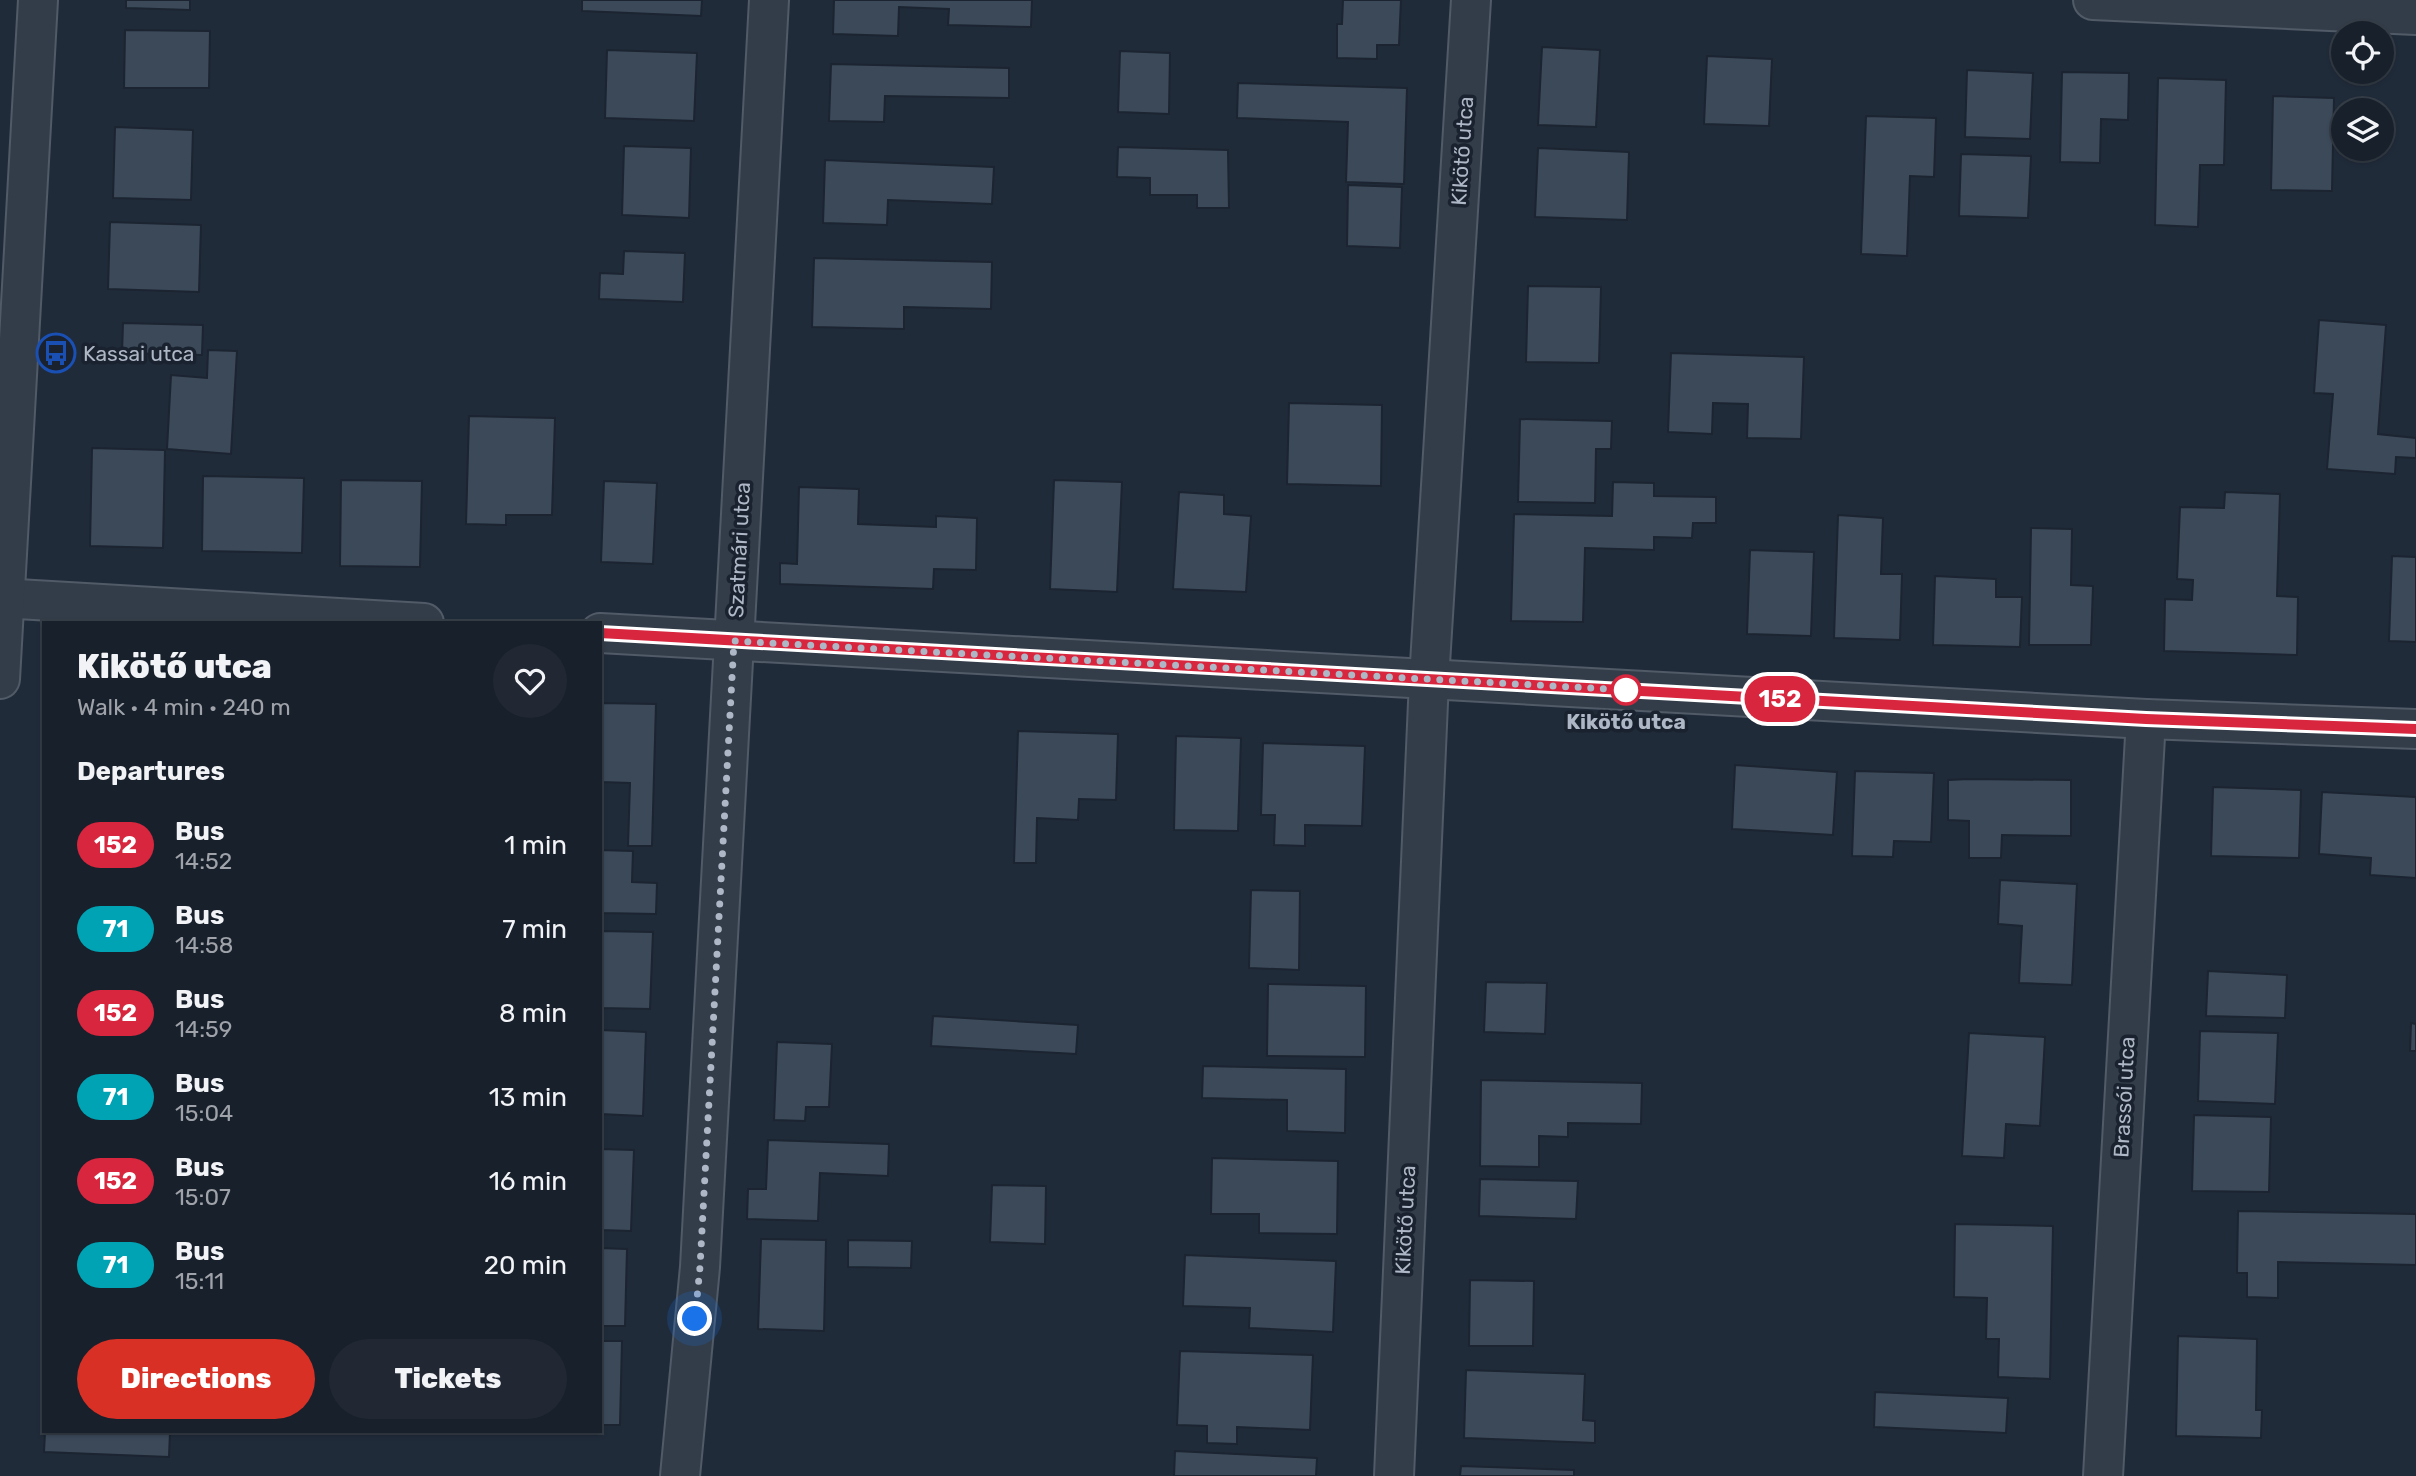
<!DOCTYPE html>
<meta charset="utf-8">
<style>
:root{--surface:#18202c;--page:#212834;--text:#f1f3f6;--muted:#9fa3a9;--line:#363e48;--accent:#d93025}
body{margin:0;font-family:Rubik,sans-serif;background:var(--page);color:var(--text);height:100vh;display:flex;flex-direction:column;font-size:26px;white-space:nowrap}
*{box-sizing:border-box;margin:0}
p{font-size:23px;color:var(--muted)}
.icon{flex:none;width:38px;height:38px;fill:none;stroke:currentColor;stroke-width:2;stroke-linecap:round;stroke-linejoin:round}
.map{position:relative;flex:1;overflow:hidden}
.panel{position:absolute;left:42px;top:621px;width:560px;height:812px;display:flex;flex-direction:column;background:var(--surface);border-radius:0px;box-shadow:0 2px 5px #0004,0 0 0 2px var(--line)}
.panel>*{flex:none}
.badge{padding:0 14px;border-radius:23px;font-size:24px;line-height:46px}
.controls{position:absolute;left:2331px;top:21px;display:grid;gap:14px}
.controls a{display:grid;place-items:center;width:63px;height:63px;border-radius:50%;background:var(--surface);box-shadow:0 2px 5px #0004,0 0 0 2px var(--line);font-size:35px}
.you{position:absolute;width:35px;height:35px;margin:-18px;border:5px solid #fff;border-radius:50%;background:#1a73e8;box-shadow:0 0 0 10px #1a73e833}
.map>.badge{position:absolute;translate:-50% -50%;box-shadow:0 0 0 4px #fff}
h2{padding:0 35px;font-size:26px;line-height:63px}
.round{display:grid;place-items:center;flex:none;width:74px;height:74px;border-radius:37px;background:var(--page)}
.head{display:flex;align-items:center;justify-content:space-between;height:119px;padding:0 35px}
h1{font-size:33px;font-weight:800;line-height:52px}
.action{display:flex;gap:14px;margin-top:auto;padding:14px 35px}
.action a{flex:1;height:80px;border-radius:42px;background:var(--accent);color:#fff;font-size:28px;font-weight:800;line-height:80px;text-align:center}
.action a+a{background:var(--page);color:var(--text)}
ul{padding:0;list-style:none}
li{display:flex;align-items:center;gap:21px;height:84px;padding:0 35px}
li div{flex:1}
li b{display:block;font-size:26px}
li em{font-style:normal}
li .badge{min-width:77px;font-weight:700;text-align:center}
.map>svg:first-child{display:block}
.building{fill:#3b4959;stroke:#1b2430;stroke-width:2}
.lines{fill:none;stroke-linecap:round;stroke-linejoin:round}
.minor-casing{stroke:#515a67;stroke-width:42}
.minor{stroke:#333d4a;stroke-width:38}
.line-casing{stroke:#fff;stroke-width:16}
.line{stroke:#d7263d;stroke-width:10}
.walk{stroke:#aeb7c6;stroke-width:7;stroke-dasharray:0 12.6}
.stop-dot{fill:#fff;stroke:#d7263d;stroke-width:3.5}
.labels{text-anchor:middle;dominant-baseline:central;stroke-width:7;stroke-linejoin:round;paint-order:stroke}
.street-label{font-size:21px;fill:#aeb7c6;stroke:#19222e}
.poi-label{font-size:21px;fill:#aeb7c6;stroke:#19222e;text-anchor:start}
.stop-label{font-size:21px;font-weight:bold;fill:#aeb7c6;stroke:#19222e}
</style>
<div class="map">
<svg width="2416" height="1476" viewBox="0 0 2416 1476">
<rect width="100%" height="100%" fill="#202b3a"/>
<g class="building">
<polygon points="126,0 190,0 190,10 126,8"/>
<polygon points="582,0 702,0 701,16 582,11"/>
<polygon points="834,0 1032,0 1031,27 948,25 949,9 899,7 898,36 833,34"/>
<polygon points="1343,0 1401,0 1399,45 1377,45 1377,59 1337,58 1337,24 1342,24"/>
<polygon points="125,30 210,31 209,88 124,88"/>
<polygon points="1542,47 1600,50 1596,127 1538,125"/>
<polygon points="607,50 697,53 694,121 605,118"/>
<polygon points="1120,51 1170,53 1169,114 1118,112"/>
<polygon points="1707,56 1772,59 1769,126 1704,124"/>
<polygon points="831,64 1009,68 1009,98 885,96 884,122 829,121"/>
<polygon points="1967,70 2033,73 2030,139 1965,137"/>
<polygon points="2062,72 2129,73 2128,120 2101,119 2100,163 2060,162"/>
<polygon points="2158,78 2226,80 2224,165 2200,165 2198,227 2155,225"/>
<polygon points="1238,83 1407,88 1404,184 1346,182 1348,122 1237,118"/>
<polygon points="2273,96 2334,98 2332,191 2271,190"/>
<polygon points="1866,116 1936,118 1934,177 1910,176 1907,256 1861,254"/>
<polygon points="115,127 193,130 191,200 113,198"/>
<polygon points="624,146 691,148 689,218 622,215"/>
<polygon points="1118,147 1228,150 1229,208 1197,208 1197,195 1150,195 1150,178 1117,177"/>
<polygon points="1538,148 1629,152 1627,220 1535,217"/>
<polygon points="1961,154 2031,156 2028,218 1959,216"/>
<polygon points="825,160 994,167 992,204 888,200 887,225 823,223"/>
<polygon points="1348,185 1402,187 1400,248 1347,246"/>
<polygon points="110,222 201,225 199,292 108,289"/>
<polygon points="624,251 685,253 683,302 599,299 600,273 623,274"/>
<polygon points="814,258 992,262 991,309 904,307 904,329 812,327"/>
<polygon points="1528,286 1601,287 1599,363 1526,362"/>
<polygon points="2319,320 2386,325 2378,434 2416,438 2416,458 2396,457 2395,474 2327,469 2333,394 2314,393"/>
<polygon points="123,323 203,325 202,355 122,353"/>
<polygon points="208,350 237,351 231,454 167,449 171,375 207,378"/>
<polygon points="1671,353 1804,357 1801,439 1747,438 1748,404 1713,403 1712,434 1668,432"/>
<polygon points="1289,403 1382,405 1381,486 1287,484"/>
<polygon points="469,416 555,418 552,515 506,515 506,525 466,524"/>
<polygon points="1520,419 1612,421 1611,449 1596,449 1595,503 1518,502"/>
<polygon points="92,448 165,450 163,548 90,546"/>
<polygon points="203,476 304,478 302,553 202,551"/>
<polygon points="341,480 422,481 420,567 340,566"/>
<polygon points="1054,480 1122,482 1117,592 1050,589"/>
<polygon points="604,481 657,483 653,564 601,562"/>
<polygon points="1613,482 1654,483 1654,496 1716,497 1716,523 1693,523 1692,538 1654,537 1654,550 1585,548 1583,622 1511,621 1514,514 1612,516"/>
<polygon points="799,487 859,489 858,524 936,527 936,516 977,518 976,570 934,569 933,589 780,584 780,563 797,564"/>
<polygon points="1179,492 1224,495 1224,514 1251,516 1246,592 1173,589"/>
<polygon points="2225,492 2280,494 2277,596 2298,597 2297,655 2164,651 2165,599 2192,600 2193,580 2177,579 2180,507 2224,508"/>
<polygon points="1838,515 1883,518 1881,574 1902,574 1900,640 1834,638"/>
<polygon points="2031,528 2072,529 2071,585 2093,586 2091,645 2029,645"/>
<polygon points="1750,550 1814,552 1811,636 1747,634"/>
<polygon points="2392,556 2416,557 2416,642 2389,641"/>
<polygon points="1935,576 1996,579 1996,597 2022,597 2020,647 1933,645"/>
<polygon points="600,703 656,704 652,846 628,846 630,783 600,782"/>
<polygon points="1018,731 1118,734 1116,800 1079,799 1078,820 1037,818 1036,863 1014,863"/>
<polygon points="1176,736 1241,738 1238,831 1174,830"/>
<polygon points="1263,743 1365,746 1362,826 1305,825 1305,846 1274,845 1275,815 1261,815"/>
<polygon points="1735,765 1837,772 1833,835 1732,829"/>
<polygon points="1855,771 1934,773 1931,842 1894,841 1893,857 1852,856"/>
<polygon points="1969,779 2071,780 2071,836 2002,835 2001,858 1969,858 1969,821 1948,820 1948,780"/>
<polygon points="2213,787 2301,790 2299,858 2211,856"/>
<polygon points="2322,792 2416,797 2416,878 2370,875 2371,858 2319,854"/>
<polygon points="600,850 633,851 632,882 657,883 656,914 600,913"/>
<polygon points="2000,880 2077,884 2072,985 2019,983 2022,926 1998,924"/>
<polygon points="1251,890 1300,891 1299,970 1249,968"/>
<polygon points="600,931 653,932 650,1009 600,1008"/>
<polygon points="2208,971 2287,975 2285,1018 2206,1016"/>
<polygon points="1486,982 1547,983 1545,1034 1484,1032"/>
<polygon points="1268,984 1366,986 1365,1057 1267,1056"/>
<polygon points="933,1016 1078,1025 1076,1054 931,1046"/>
<polygon points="2411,1023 2416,1024 2416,1051 2410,1051"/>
<polygon points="600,1030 646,1032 643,1116 600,1114"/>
<polygon points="2200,1031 2278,1033 2275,1104 2198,1101"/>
<polygon points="1969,1033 2045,1037 2040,1126 2006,1124 2004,1158 1962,1156"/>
<polygon points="777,1042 832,1044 829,1107 806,1107 805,1121 774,1120"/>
<polygon points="1203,1066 1346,1069 1345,1133 1287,1131 1287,1100 1202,1098"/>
<polygon points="1481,1080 1642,1083 1641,1124 1568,1123 1568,1137 1539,1136 1539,1167 1480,1166"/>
<polygon points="2194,1115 2271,1117 2269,1192 2192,1191"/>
<polygon points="768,1140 889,1144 888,1176 820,1173 818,1221 747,1219 748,1189 766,1189"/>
<polygon points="600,1149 634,1150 631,1231 600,1230"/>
<polygon points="1212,1158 1338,1161 1337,1234 1259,1233 1259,1214 1211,1214"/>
<polygon points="1480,1179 1578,1181 1576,1219 1479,1216"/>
<polygon points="992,1185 1046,1186 1045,1244 990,1242"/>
<polygon points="2238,1211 2416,1214 2416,1265 2278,1262 2278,1298 2247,1297 2247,1273 2237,1273"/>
<polygon points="1955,1224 2053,1226 2050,1379 1998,1377 1999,1339 1986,1339 1987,1298 1954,1297"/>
<polygon points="761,1239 826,1240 824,1331 758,1329"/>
<polygon points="848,1240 912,1241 911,1268 848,1267"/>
<polygon points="600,1248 627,1249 625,1326 600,1326"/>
<polygon points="1185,1255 1336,1261 1333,1332 1249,1328 1250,1308 1183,1306"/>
<polygon points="1470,1280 1534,1281 1533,1346 1469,1346"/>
<polygon points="2178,1336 2257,1339 2256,1410 2262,1410 2261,1438 2176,1436"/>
<polygon points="600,1341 622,1341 620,1425 600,1425"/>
<polygon points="1180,1351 1313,1355 1310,1430 1237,1427 1237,1444 1207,1443 1207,1426 1177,1425"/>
<polygon points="1466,1370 1585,1374 1583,1420 1595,1421 1595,1443 1464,1438"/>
<polygon points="1875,1392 2008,1398 2006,1433 1874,1427"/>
<polygon points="45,1432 170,1432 169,1457 44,1452"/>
<polygon points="1175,1451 1317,1458 1316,1476 1174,1476"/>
<polygon points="1461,1466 1574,1470 1574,1476 1460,1476"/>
</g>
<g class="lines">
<defs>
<g id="minor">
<polyline points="2093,0 2416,15"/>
<polyline points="0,598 424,623"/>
<polyline points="600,633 2146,719 2416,729"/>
<polyline points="0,679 38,0"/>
<polyline points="680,1476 700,1267 769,0"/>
<polyline points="1394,1476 1429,680 1471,0"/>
<polyline points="2103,1476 2146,719"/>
</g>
</defs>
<use href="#minor" class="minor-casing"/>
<use href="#minor" class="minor"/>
</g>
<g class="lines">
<defs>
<polyline id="line" points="600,633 2146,719 2416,729"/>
</defs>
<use href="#line" class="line-casing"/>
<use href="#line" class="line"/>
<polyline class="walk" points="695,1319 700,1267 734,641 1626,690"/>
</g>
<defs>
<symbol id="bus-ring" viewBox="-11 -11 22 22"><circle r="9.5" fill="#19222e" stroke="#1a4fb4" stroke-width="1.5"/><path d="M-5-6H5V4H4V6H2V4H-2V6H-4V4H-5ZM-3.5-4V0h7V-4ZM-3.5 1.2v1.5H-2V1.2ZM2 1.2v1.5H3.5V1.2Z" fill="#1a4fb4"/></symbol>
</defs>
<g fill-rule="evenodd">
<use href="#bus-ring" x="34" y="331" width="44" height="44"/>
</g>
<circle class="stop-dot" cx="1626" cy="690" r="14"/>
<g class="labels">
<g class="street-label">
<text transform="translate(1462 151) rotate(-86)">Kikötő utca</text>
<text transform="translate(739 550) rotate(-87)">Szatmári utca</text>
<text transform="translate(2124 1097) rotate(-87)">Brassói utca</text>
<text transform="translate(1405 1220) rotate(-87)">Kikötő utca</text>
</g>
<g class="poi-label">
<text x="83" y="353">Kassai utca</text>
</g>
<g class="stop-label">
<text x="1626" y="721">Kikötő utca</text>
</g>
</g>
</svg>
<div class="controls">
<a><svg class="icon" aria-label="locate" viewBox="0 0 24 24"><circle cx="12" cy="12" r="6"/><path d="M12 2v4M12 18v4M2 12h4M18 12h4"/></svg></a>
<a><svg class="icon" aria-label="layers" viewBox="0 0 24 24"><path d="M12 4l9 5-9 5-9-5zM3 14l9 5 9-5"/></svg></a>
</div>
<div class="you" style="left:695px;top:1319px"></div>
<b class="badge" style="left:1780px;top:699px;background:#d7263d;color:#fff">152</b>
<section class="panel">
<div class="head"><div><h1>Kikötő utca</h1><p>Walk · 4 min · 240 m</p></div><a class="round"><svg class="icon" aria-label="heart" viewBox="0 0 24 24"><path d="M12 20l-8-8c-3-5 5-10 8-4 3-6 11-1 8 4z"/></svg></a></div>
<h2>Departures</h2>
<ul>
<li><span class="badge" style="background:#d7263d;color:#fff">152</span><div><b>Bus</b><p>14:52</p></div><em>1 min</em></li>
<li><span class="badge" style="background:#00a3b4;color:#fff">71</span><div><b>Bus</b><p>14:58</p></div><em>7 min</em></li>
<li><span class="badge" style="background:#d7263d;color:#fff">152</span><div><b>Bus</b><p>14:59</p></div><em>8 min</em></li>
<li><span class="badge" style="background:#00a3b4;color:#fff">71</span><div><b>Bus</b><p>15:04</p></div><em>13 min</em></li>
<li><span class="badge" style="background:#d7263d;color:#fff">152</span><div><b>Bus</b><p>15:07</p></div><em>16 min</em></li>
<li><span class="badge" style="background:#00a3b4;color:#fff">71</span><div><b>Bus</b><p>15:11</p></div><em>20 min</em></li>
</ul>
<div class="action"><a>Directions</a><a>Tickets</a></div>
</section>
</div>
